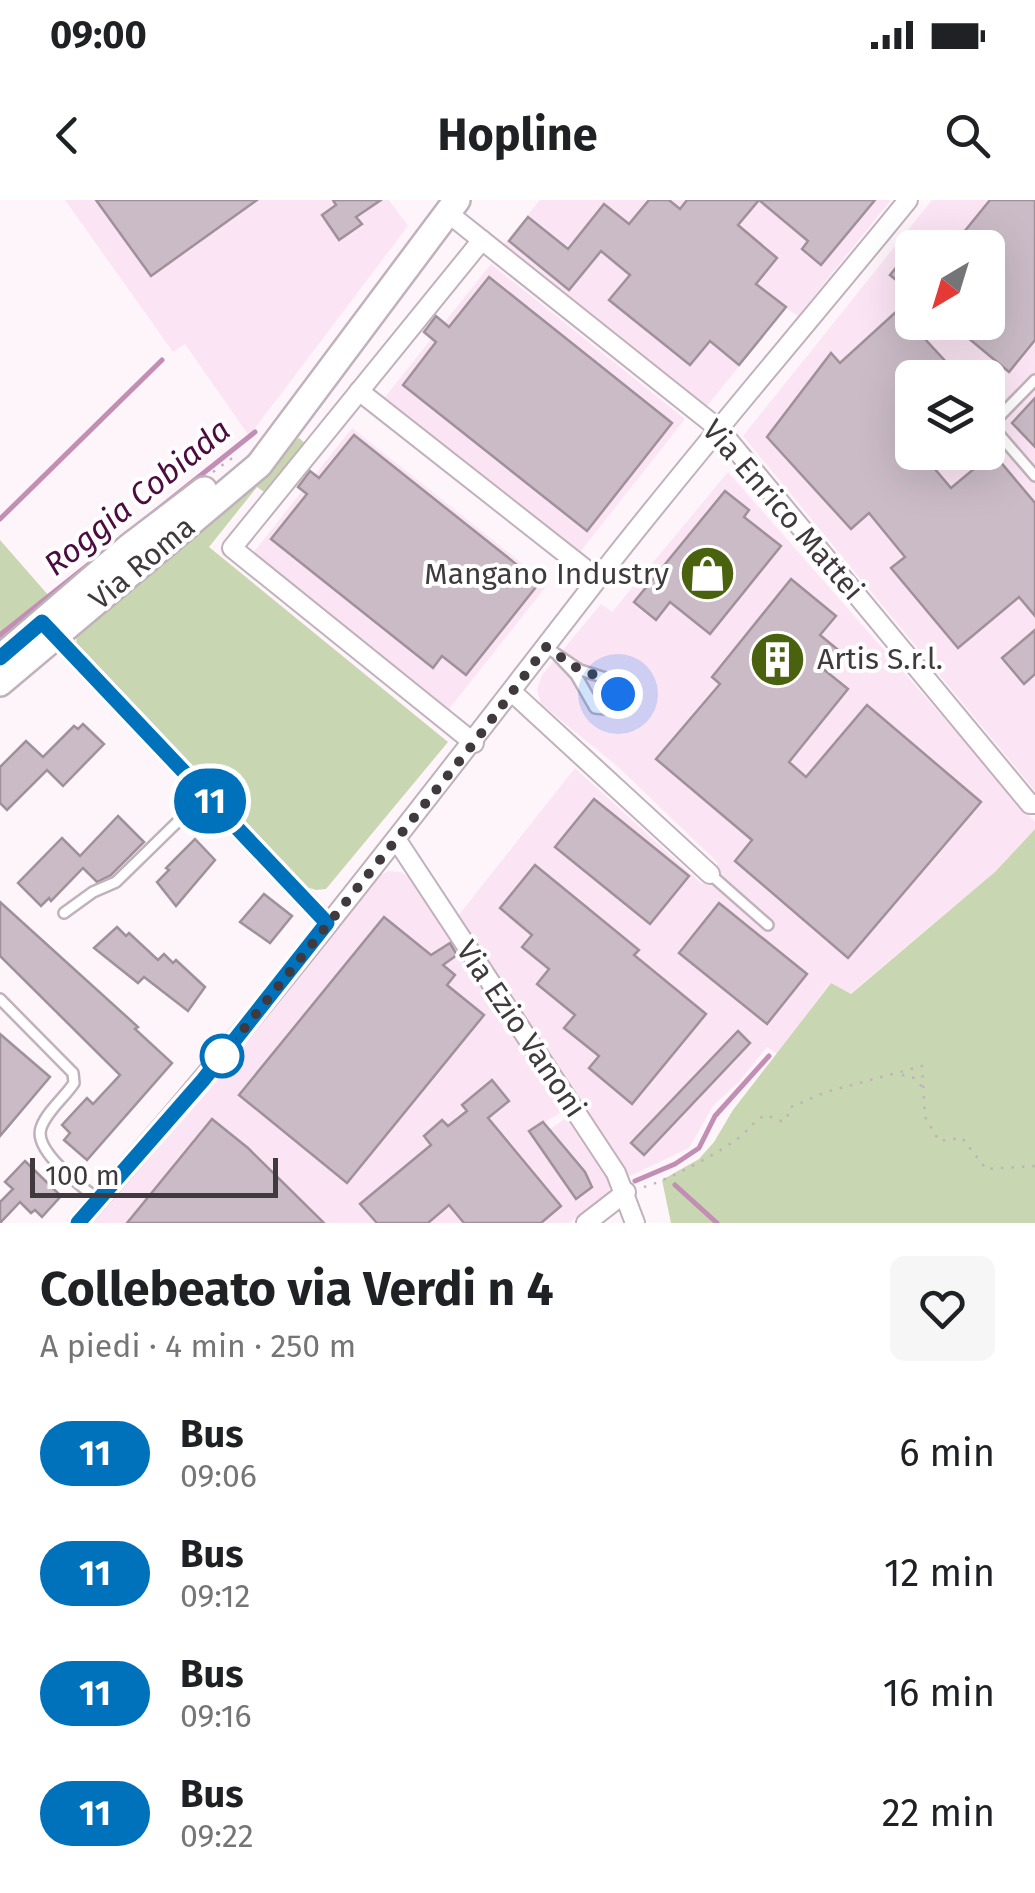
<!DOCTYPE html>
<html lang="it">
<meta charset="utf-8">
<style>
:root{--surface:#fff;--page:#f6f6f6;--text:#202124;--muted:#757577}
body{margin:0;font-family:"Fira Sans",sans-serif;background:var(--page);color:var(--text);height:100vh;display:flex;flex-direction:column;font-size:38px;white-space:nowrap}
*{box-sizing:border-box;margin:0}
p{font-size:32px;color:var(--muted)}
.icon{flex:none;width:55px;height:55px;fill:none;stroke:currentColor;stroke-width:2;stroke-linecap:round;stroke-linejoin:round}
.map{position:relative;height:1023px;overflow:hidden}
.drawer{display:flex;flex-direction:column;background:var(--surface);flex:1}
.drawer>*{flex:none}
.badge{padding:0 20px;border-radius:32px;font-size:35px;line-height:65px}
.needle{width:65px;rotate:218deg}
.fabs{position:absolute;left:895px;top:30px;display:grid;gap:20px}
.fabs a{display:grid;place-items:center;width:110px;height:110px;border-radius:15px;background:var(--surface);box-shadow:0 10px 40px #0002;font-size:50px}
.scale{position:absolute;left:30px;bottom:25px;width:248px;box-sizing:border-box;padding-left:10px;border:5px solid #403a3e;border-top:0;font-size:28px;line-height:35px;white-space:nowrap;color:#403a3e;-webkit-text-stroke:8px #fff;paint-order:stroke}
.you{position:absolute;width:50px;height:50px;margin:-25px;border:8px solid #fff;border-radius:50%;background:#1a73e8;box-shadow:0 0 0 15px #1a73e833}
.map>.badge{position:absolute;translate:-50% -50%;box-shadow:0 0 0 5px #fff}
.round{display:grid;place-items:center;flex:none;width:105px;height:105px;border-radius:15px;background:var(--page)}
.summary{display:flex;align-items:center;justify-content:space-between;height:170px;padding:0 40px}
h1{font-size:48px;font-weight:700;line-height:75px}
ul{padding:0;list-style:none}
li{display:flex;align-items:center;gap:30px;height:120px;padding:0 40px}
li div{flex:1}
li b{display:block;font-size:38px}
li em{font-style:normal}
li .badge{min-width:110px;font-weight:700;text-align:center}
.status{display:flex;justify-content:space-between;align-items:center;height:70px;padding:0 50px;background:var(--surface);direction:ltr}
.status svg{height:28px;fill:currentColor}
header{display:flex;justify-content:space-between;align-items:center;height:130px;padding:0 40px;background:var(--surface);font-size:45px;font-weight:700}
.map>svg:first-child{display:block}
.built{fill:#fbe5f4;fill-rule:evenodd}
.green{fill:#c8d6b1}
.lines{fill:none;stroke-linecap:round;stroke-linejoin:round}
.stream{stroke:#c38eb4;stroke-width:5}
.building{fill:#cabbc6;stroke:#9f909a;stroke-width:2.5}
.lane-casing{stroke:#c0b1bb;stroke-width:14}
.street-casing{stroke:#c0b1bb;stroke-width:22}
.secondary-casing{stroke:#c0b1bb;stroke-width:30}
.path{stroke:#bcb4ba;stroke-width:2.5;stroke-dasharray:2.5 8;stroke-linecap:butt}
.lane{stroke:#fff;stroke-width:9}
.street{stroke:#fff;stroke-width:18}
.secondary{stroke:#fff;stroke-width:25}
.line-casing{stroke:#fff;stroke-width:22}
.line{stroke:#0072bc;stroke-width:15}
.walk{stroke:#403a3e;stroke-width:10;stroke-dasharray:0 18}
.stop-dot{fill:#fff;stroke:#0072bc;stroke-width:5}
.labels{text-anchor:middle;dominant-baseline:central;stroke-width:8;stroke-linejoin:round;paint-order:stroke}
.street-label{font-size:30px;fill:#403a3e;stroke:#fff}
.poi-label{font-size:30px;fill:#403a3e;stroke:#fff;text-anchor:end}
.water-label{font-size:32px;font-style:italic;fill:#4c0c40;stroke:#fff}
</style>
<div class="status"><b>09:00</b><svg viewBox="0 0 49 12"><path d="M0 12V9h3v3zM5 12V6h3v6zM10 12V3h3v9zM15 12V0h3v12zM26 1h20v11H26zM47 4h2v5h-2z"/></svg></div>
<header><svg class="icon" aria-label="back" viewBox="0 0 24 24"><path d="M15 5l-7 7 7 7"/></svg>Hopline<svg class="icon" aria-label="search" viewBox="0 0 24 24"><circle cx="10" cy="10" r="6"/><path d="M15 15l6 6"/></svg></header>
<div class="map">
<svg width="1035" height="1023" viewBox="0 0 1035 1023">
<rect width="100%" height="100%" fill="#fef5fb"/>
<g class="built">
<polygon points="65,0 389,0 408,26 249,236 185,144 173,152"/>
<polygon points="540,0 891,0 798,116 786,108 707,206 504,44"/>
<path d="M 932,0 L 1035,0 L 1035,591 L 743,236 ZM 912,48 L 988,48 L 988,122 L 912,122 ZM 912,178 L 988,178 L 988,252 L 912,252 Z"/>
<polygon points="491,64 685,219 580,352 385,197"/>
<polygon points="352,228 548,384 449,509 253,353"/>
<polygon points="728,272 1035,622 1035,629 996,671 850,794 830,783 777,854 767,847 738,883 713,906 689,948 626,978 458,716 575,568 702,684 718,663 617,566 541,504 537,490 542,475 601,404 612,412"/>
<polygon points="388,671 401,672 412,679 454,741 447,746 454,757 461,752 565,910 530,931 536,939 569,916 611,981 609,992 569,1023 79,1023 372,681"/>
</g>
<g class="green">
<polygon points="299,238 307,245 267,294 257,287 209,347 448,542 326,689 316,690 303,686 85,458 77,444 75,430"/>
<polygon points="0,340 49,396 0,441"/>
<polygon points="1035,629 1035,1023 671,1023 662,980 699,959 714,942 733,910 831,783 851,794 996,671"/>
</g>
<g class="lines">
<g class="stream">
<polyline points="0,319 162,160"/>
<polyline points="0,435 255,232"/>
<polyline points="635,981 675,964 699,948 715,916 769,856"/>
<polyline points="675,985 717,1023"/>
</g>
</g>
<g class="building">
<polygon points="96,0 257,0 151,76"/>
<polygon points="333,0 381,0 356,17 362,24 339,40 322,15 336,5"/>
<polygon points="649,0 669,0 680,9 687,0 759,0 738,25 777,58 756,84 786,107 739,165 710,141 690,165 609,100 630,75 601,51 569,90 509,41 528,17 568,49 604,4 629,24"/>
<polygon points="759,0 875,0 821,65 802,49 808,41"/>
<polygon points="990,0 1035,0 1035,140 1009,172 949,122 988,122 988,48 951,48"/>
<polygon points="912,48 912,93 890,75"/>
<polygon points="489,77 672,223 587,331 403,185 436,142 424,132 436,116 449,127"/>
<polygon points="898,110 961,178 912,178 912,252 939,252 929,262 951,288 993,253 1035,303 1035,416 1019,397 958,448 891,368 905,357 869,313 851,329 767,237 831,153 840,163"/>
<polygon points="1035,198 1035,247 1012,223"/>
<polygon points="354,235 516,364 512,368 536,387 466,475 442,456 433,468 271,339 307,294 298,287 310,271 319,278"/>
<polygon points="725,291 749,310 744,317 781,346 710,434 670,402 656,420 634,402"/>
<polygon points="791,379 836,416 820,435 837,449 822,468 848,489 789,562 806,577 867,505 981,602 848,758 735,661 752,640 656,559 720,484 712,477"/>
<polygon points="1035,430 1035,474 1024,484 1002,458"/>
<polygon points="83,524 104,544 63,586 47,570 7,610 0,603 0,567 26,541 43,557 74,526 78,529"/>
<polygon points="594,599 689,676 650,724 555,647"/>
<polygon points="118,616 144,642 111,675 97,682 83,668 51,701 49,698 41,706 18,683 62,638 80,656"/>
<polygon points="195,639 215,660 176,706 157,682 169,670 166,668"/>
<polygon points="535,665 639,750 634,755 706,814 632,904 589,868 599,856 564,828 575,815 537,784 549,769 522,747 532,735 500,708"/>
<polygon points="264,694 292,716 270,743 240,722"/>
<polygon points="0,702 138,827 135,829 172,863 87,960 64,940 70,933 62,925 87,898 93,904 120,875 0,756"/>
<polygon points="719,703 807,774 767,824 679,753"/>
<polygon points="384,717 431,755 450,743 457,755 443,765 455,775 447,785 484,815 347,983 239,895"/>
<polygon points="117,727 126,736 129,733 158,760 164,754 173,763 176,760 205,787 188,811 144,777 138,783 94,748"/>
<polygon points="738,831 750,843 644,955 631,943"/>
<polygon points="0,834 50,877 0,936"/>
<polygon points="492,880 509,901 488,918 561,1006 541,1023 464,1023 449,1005 428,1023 377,1023 360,1004 431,945 424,936 442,920 448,926 467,911 462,905"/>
<polygon points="212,919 248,948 324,1023 127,1023"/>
<polygon points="543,922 585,972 592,987 576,999 529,931"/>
<polygon points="25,961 61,996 42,1017 35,1010 31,1013 20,1002 0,1023 0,1002 13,989 5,982"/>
</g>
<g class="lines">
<defs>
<g id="lane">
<polyline points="1035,180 991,225 1035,276"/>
<polyline points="546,447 580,470 615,481 620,490 605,509 595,508 576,475 558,456"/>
<polyline points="710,674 768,725"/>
<polyline points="64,713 93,692 116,682 205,595"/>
<path d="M 0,799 L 73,873 L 74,883 C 65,897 46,912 41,928 C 33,951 82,986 98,1000"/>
</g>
<g id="street">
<polyline points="448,13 719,229 1030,604 1035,604"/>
<polyline points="359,191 598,379"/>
<polyline points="49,429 327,723"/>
<polyline points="512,492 710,674"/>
<polyline points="474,543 232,348 482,40"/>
<polyline points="396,639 616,973 635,1023"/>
<path d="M 78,1023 C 261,817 428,598 596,381 C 697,251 805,127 908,0"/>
<polyline points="586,1023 626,992"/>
</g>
<g id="secondary">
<polyline points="0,458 129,347 204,290"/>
<polyline points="0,483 259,265 457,0"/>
</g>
</defs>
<use href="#lane" class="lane-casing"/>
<use href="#street" class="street-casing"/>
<use href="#secondary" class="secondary-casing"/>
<g class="path">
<polyline points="213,272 235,256"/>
<polyline points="902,875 914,878 924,889"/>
<path d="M 644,987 C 666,981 724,951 742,935 C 752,927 754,920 766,915 L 781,921 L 787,919 L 789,908 L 826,892 L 922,866 L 925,917 L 939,941 L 962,938 L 986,969 L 1035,966"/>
</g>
<use href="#lane" class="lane"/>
<use href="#street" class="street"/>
<use href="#secondary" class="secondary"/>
</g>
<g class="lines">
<defs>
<polyline id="line" points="0,458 42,422 327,723 203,880 78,1023"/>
</defs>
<use href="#line" class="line-casing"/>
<use href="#line" class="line"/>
<polyline class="walk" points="222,856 474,543 546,447 580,470 616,482 620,484 618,494"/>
</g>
<defs>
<symbol id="shop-disc" viewBox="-11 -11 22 22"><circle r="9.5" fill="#4a620e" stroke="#fff"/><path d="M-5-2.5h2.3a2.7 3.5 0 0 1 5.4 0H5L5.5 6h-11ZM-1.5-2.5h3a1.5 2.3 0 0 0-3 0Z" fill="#fff"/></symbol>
<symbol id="building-disc" viewBox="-11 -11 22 22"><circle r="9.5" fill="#4a620e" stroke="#fff"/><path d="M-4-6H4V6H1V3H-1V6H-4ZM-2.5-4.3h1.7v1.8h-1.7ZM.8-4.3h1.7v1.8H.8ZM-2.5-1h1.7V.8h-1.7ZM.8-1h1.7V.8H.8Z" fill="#fff"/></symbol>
</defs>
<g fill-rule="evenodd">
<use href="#shop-disc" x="676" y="342" width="63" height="63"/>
<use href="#building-disc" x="746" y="428" width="63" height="63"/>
</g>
<circle class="stop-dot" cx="222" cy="856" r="20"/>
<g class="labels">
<g class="street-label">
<text transform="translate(783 310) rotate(49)">Via Enrico Mattei</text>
<text transform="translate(142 363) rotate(-40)">Via Roma</text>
<text transform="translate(521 829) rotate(56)">Via Ezio Vanoni</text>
</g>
<g class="poi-label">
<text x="669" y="374">Mangano Industry</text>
<text x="817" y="459" text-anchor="start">Artis S.r.l.</text>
</g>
<g class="water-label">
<text transform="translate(137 297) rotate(-39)">Roggia Cobiada</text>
</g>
</g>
</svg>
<div class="fabs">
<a><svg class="needle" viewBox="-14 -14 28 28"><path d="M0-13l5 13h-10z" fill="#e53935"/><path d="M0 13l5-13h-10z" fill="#757577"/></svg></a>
<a><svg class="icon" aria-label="layers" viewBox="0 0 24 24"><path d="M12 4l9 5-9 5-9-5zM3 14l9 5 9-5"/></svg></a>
</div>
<div class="scale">100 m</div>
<div class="you" style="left:618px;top:494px"></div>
<b class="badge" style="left:210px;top:601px;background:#0072bc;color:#fff">11</b>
</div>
<section class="drawer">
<div class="summary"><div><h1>Collebeato via Verdi n 4</h1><p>A piedi · 4 min · 250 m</p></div><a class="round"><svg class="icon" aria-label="heart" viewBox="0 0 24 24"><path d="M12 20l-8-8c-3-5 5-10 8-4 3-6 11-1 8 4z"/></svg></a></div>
<ul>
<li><span class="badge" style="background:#0072bc;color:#fff">11</span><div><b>Bus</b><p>09:06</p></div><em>6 min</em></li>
<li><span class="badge" style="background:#0072bc;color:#fff">11</span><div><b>Bus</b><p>09:12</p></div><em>12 min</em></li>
<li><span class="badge" style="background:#0072bc;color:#fff">11</span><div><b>Bus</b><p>09:16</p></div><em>16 min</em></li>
<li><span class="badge" style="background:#0072bc;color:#fff">11</span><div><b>Bus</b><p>09:22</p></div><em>22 min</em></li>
</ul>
</section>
